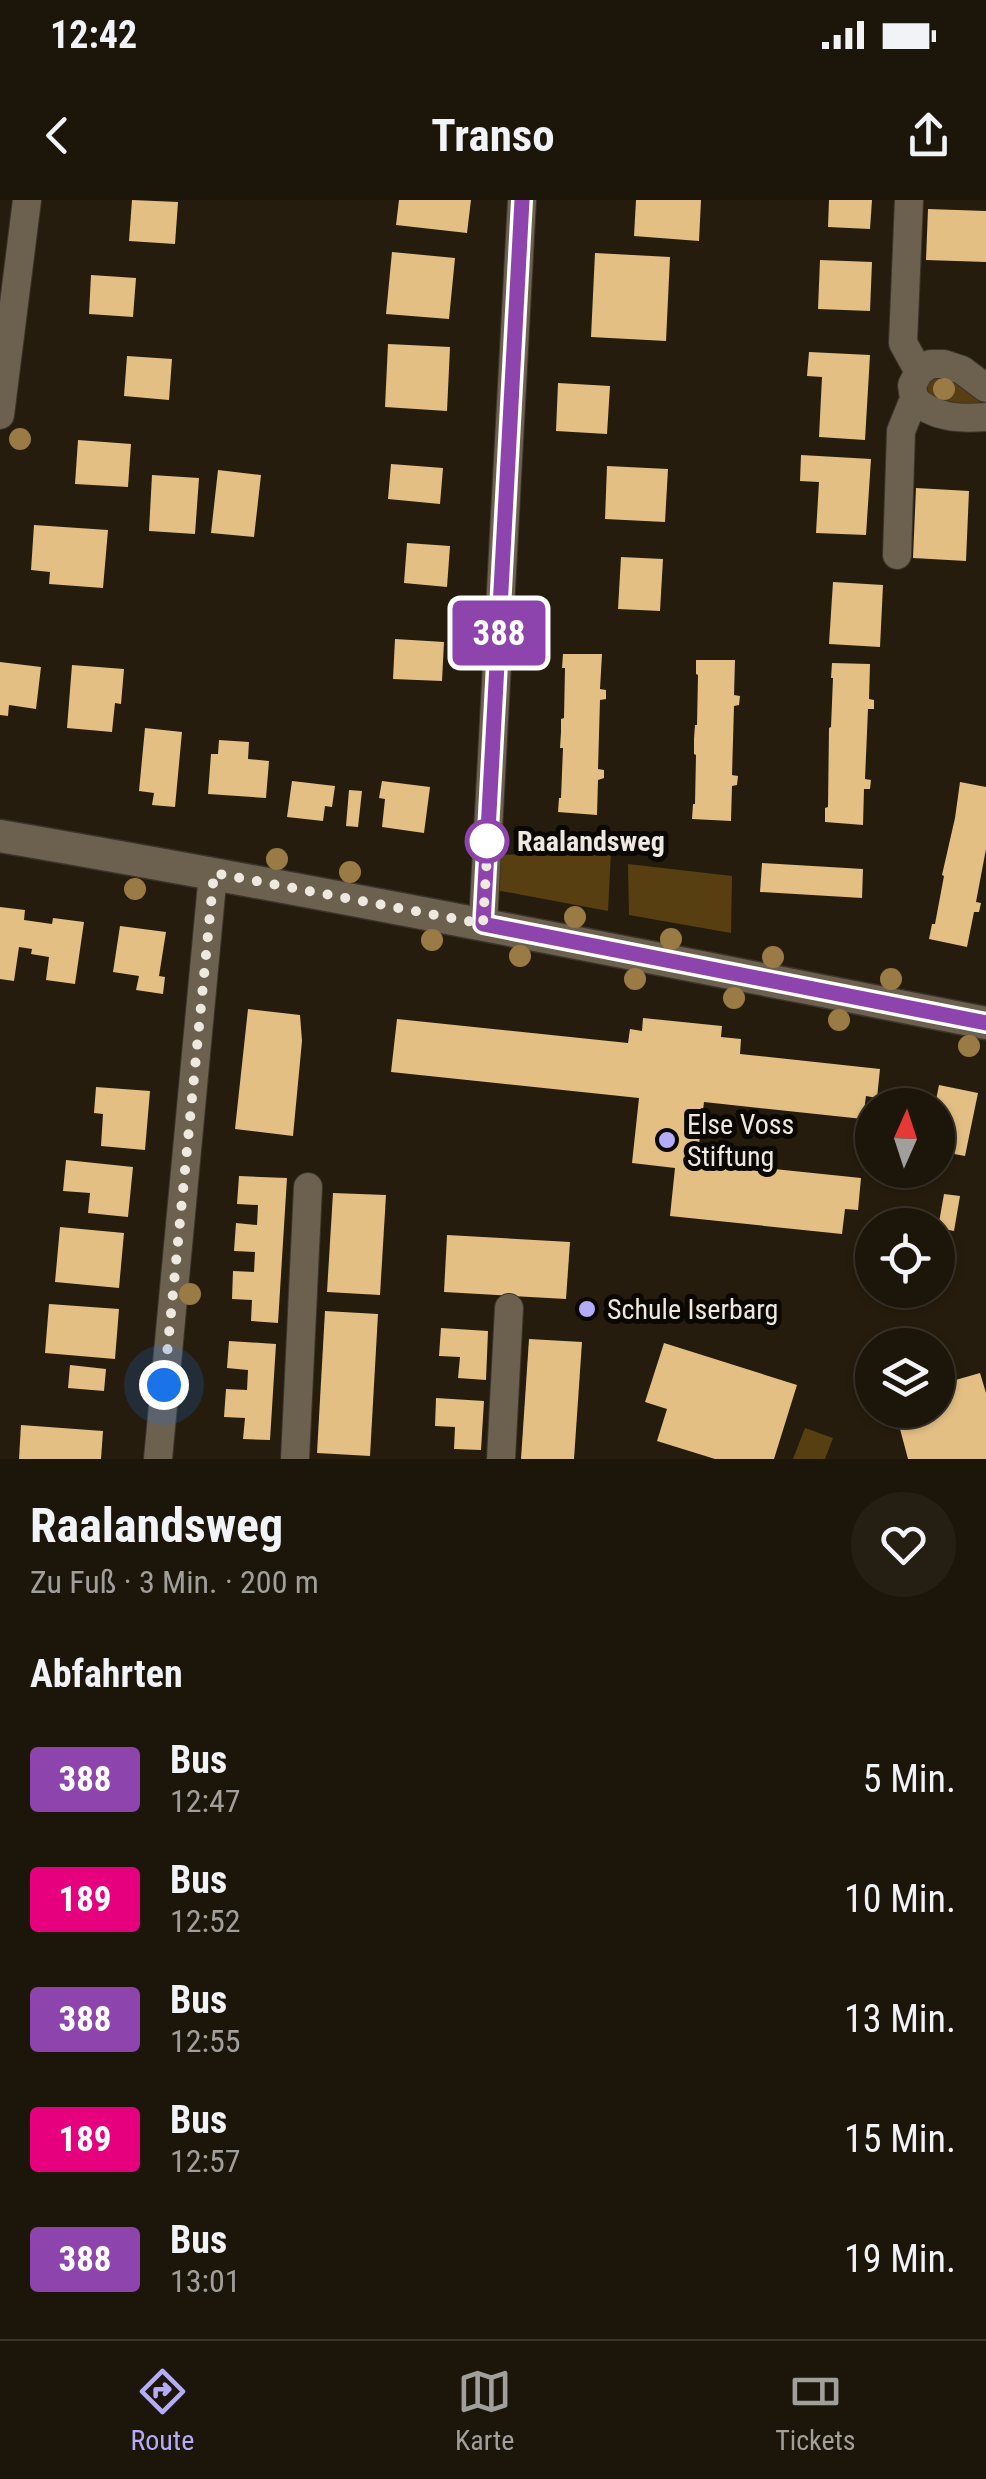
<!DOCTYPE html>
<html lang="de">
<meta charset="utf-8">
<style>
:root{--surface:#1c150a;--page:#251e13;--text:#f1f3f6;--muted:#a09f9c;--line:#3a342b;--accent:#b4acf9}
body{margin:0;font-family:"Roboto Condensed",sans-serif;background:var(--page);color:var(--text);height:100vh;display:flex;flex-direction:column;font-size:38px;white-space:nowrap}
*{box-sizing:border-box;margin:0}
p{font-size:32px;color:var(--muted)}
.icon{flex:none;width:55px;height:55px;fill:none;stroke:currentColor;stroke-width:2;stroke-linecap:round;stroke-linejoin:round}
.map{position:relative;height:1259px;overflow:hidden}
.details{display:flex;flex-direction:column;background:var(--surface);flex:1}
.details>*{flex:none}
.badge{padding:0 20px;border-radius:8px;font-size:35px;line-height:65px}
.needle{width:65px;rotate:3deg}
.controls{position:absolute;left:855px;top:888px;display:grid;gap:20px}
.controls a{display:grid;place-items:center;width:100px;height:100px;border-radius:50%;background:var(--surface);box-shadow:0 2px 8px #0004,0 0 0 2px var(--line);font-size:50px}
.you{position:absolute;width:50px;height:50px;margin:-25px;border:8px solid #fff;border-radius:50%;background:#1a73e8;box-shadow:0 0 0 15px #1a73e833}
.map>.badge{position:absolute;translate:-50% -50%;box-shadow:0 0 0 5px #fff}
h2{padding:0 30px;font-size:38px;line-height:90px}
.round{display:grid;place-items:center;flex:none;width:105px;height:105px;border-radius:52px;background:var(--page)}
.head{display:flex;align-items:center;justify-content:space-between;height:170px;padding:0 30px}
h1{font-size:48px;font-weight:700;line-height:75px}
ul{padding:0;list-style:none}
li{display:flex;align-items:center;gap:30px;height:120px;padding:0 30px}
li div{flex:1}
li b{display:block;font-size:38px}
li em{font-style:normal}
li .badge{min-width:110px;font-weight:700;text-align:center}
.status{display:flex;justify-content:space-between;align-items:center;height:70px;padding:0 50px;background:var(--surface);direction:ltr}
.status svg{height:28px;fill:currentColor}
header{display:flex;justify-content:space-between;align-items:center;height:130px;padding:0 30px;background:var(--surface);font-size:45px;font-weight:700}
.tab-bar{display:flex;justify-content:space-around;align-items:center;height:140px;border-top:2px solid var(--line);background:var(--surface);font-size:28px;color:var(--muted)}
.tab-bar a{display:grid;justify-items:center;gap:5px}
.tab-bar .current{color:var(--accent)}
.map>svg:first-child{display:block}
.green{fill:#573f12}
.building{fill:#e3bf84}
.lines{fill:none;stroke-linecap:round;stroke-linejoin:round}
.minor-casing{stroke:#3c342c;stroke-width:30}
.tertiary-casing{stroke:#3c342c;stroke-width:35}
.minor{stroke:#6c614f;stroke-width:28}
.tertiary{stroke:#6c614f;stroke-width:32}
.tree{fill:#9a7a45}
.line-casing{stroke:#fff;stroke-width:22}
.line{stroke:#8e44ad;stroke-width:15}
.walk{stroke:#eee8de;stroke-width:10;stroke-dasharray:0 18}
.stop-dot{fill:#fff;stroke:#8e44ad;stroke-width:5}
.poi-dot{fill:#b4acf9;stroke:#0b0803;stroke-width:4}
.labels{text-anchor:middle;dominant-baseline:central;stroke-width:10;stroke-linejoin:round;paint-order:stroke}
.stop-label{font-size:28px;font-weight:bold;fill:#eee8de;stroke:#0b0803;text-anchor:start}
.poi-label{font-size:28px;fill:#eee8de;stroke:#0b0803;text-anchor:start}
</style>
<div class="status"><b>12:42</b><svg viewBox="0 0 49 12"><path d="M0 12V9h3v3zM5 12V6h3v6zM10 12V3h3v9zM15 12V0h3v12zM26 1h20v11H26zM47 4h2v5h-2z"/></svg></div>
<header><svg class="icon" aria-label="back" viewBox="0 0 24 24"><path d="M15 5l-7 7 7 7"/></svg>Transo<svg class="icon" aria-label="share" viewBox="0 0 24 24"><path d="M12 15V3M7 8l5-5 5 5M5 13v7h14v-7"/></svg></header>
<div class="map">
<svg width="986" height="1259" viewBox="0 0 986 1259">
<rect width="100%" height="100%" fill="#261c0d"/>
<g class="green">
<path d="M 946,176 L 981,197 L 979,205 L 938,202 C 929,194 924,190 930,178 Z"/>
<polygon points="611,651 608,711 496,690 498,655"/>
<polygon points="628,664 732,676 731,733 629,715"/>
<polygon points="805,1228 833,1238 825,1259 793,1259"/>
</g>
<g class="building">
<polygon points="132,0 178,2 175,44 129,41"/>
<polygon points="399,0 471,0 467,33 396,25"/>
<polygon points="636,0 701,0 699,41 634,36"/>
<polygon points="829,0 872,0 870,29 828,27"/>
<polygon points="928,9 986,11 986,62 926,60"/>
<polygon points="392,52 455,58 449,119 386,114"/>
<polygon points="595,53 670,57 666,141 591,137"/>
<polygon points="820,60 872,62 870,111 818,109"/>
<polygon points="91,75 136,78 133,117 89,114"/>
<polygon points="388,144 450,147 447,211 385,207"/>
<polygon points="809,152 870,155 865,240 819,237 822,177 807,176"/>
<polygon points="127,156 172,159 169,200 124,196"/>
<polygon points="558,183 610,186 607,234 556,231"/>
<polygon points="78,240 131,244 128,287 75,284"/>
<polygon points="801,255 871,259 866,335 816,333 819,282 800,281"/>
<polygon points="391,264 443,268 440,304 388,299"/>
<polygon points="607,266 668,269 665,322 605,319"/>
<polygon points="218,270 261,275 254,337 211,333"/>
<polygon points="152,275 199,278 195,334 149,331"/>
<polygon points="916,288 969,291 966,361 913,358"/>
<polygon points="34,325 108,330 103,388 49,384 50,372 31,370"/>
<polygon points="407,343 450,346 447,387 404,383"/>
<polygon points="621,357 663,359 660,411 618,409"/>
<polygon points="833,382 883,385 880,447 829,444"/>
<polygon points="395,439 444,442 442,481 393,479"/>
<polygon points="563,454 602,454 600,489 606,490 606,499 600,500 598,569 604,570 604,578 598,580 597,615 558,612 559,598 561,598 563,548 560,548 561,532 561,519 564,518 565,468 562,468"/>
<polygon points="696,460 735,460 734,495 740,496 739,505 734,506 732,575 738,576 737,585 732,586 731,621 692,619 693,604 695,604 696,555 694,554 694,539 695,525 697,525 698,475 696,474"/>
<polygon points="0,462 41,467 36,509 9,505 8,516 0,515"/>
<polygon points="832,463 870,464 869,499 874,500 874,509 868,509 865,579 871,580 870,589 864,589 863,625 825,622 825,608 828,607 829,528 831,527 833,478 831,478"/>
<polygon points="72,465 124,469 121,504 115,503 112,532 67,528"/>
<polygon points="145,528 182,532 175,607 152,605 154,593 139,591"/>
<polygon points="219,540 249,542 248,559 269,561 266,598 208,594 211,554 218,554"/>
<polygon points="292,581 335,586 332,607 325,606 323,621 287,617"/>
<polygon points="382,581 430,587 424,633 382,627 385,599 379,598"/>
<polygon points="960,582 986,587 986,649 976,702 981,703 979,712 974,712 967,747 929,739 932,724 935,724 944,676 942,675 955,618"/>
<polygon points="349,590 362,591 358,627 346,626"/>
<polygon points="762,663 863,669 862,698 760,692"/>
<polygon points="0,707 25,710 24,720 52,724 53,718 84,722 75,784 46,780 49,757 31,754 32,749 19,747 14,781 0,779"/>
<polygon points="120,726 166,732 159,776 165,777 163,794 136,790 139,776 113,772"/>
<polygon points="248,809 300,815 302,841 293,936 235,929"/>
<polygon points="643,818 722,826 721,837 741,839 740,854 880,869 877,898 866,896 863,919 704,902 697,961 861,978 858,1010 845,1009 842,1034 670,1016 675,968 632,963 639,898 391,872 397,819 628,843 630,829 642,831"/>
<polygon points="939,885 978,893 965,956 938,951 938,905 935,905"/>
<polygon points="96,887 150,891 145,950 101,946 103,914 94,913"/>
<polygon points="66,960 133,967 128,1017 88,1013 90,993 63,991"/>
<polygon points="239,976 287,978 278,1123 251,1121 252,1100 232,1099 233,1071 254,1072 255,1052 234,1051 236,1023 257,1025 258,1005 237,1004"/>
<polygon points="333,993 386,995 380,1095 327,1092"/>
<polygon points="944,994 960,996 954,1031 938,1028"/>
<polygon points="60,1027 124,1033 119,1088 55,1082"/>
<polygon points="447,1035 570,1042 566,1099 444,1092"/>
<polygon points="49,1104 119,1109 115,1159 45,1153"/>
<polygon points="325,1111 378,1114 370,1256 317,1253"/>
<polygon points="441,1128 488,1131 486,1180 458,1178 460,1157 439,1156"/>
<polygon points="529,1139 582,1142 574,1259 521,1259"/>
<polygon points="229,1141 276,1144 270,1240 243,1239 245,1218 224,1217 226,1189 247,1190 248,1170 227,1168"/>
<polygon points="664,1143 797,1185 774,1259 715,1259 657,1241 667,1209 645,1202"/>
<polygon points="70,1165 106,1169 104,1191 68,1188"/>
<polygon points="980,1173 986,1193 986,1259 908,1259 895,1210 938,1210 938,1185"/>
<polygon points="436,1198 484,1201 481,1250 454,1249 455,1227 435,1226"/>
<polygon points="21,1225 103,1231 101,1259 19,1259"/>
</g>
<g class="lines">
<defs>
<g id="minor">
<polyline points="909,0 903,143 919,172"/>
<path d="M 914,199 C 934,218 959,219 986,217"/>
<polyline points="0,215 27,0"/>
<polyline points="897,355 901,231 914,199 912,185 919,172 930,164 944,164 962,170 986,188"/>
<polyline points="483,724 522,0"/>
<polyline points="158,1259 213,673"/>
<polyline points="295,1259 308,987"/>
<polyline points="501,1259 509,1108"/>
</g>
<path id="tertiary" d="M 0,636 C 330,693 658,759 986,823"/>
</defs>
<use href="#minor" class="minor-casing"/>
<use href="#tertiary" class="tertiary-casing"/>
<use href="#minor" class="minor"/>
<use href="#tertiary" class="tertiary"/>
</g>
<g class="tree">
<circle cx="944" cy="189" r="11"/>
<circle cx="20" cy="239" r="11"/>
<circle cx="277" cy="659" r="11"/>
<circle cx="350" cy="672" r="11"/>
<circle cx="135" cy="689" r="11"/>
<circle cx="575" cy="717" r="11"/>
<circle cx="671" cy="739" r="11"/>
<circle cx="432" cy="740" r="11"/>
<circle cx="520" cy="756" r="11"/>
<circle cx="773" cy="757" r="11"/>
<circle cx="635" cy="779" r="11"/>
<circle cx="891" cy="779" r="11"/>
<circle cx="734" cy="798" r="11"/>
<circle cx="839" cy="820" r="11"/>
<circle cx="969" cy="846" r="11"/>
<circle cx="190" cy="1094" r="11"/>
</g>
<g class="lines">
<defs>
<polyline id="line" points="522,0 483,724 986,823"/>
</defs>
<use href="#line" class="line-casing"/>
<use href="#line" class="line"/>
<polyline class="walk" points="164,1185 214,673 483,724 488,638 487,641"/>
</g>
<circle class="stop-dot" cx="487" cy="641" r="20"/>
<g class="poi-dot">
<circle cx="667" cy="940" r="10"/>
<circle cx="587" cy="1109" r="10"/>
</g>
<g class="labels">
<g class="stop-label">
<text x="517" y="641">Raalandsweg</text>
</g>
<g class="poi-label">
<text x="687" y="924">Else Voss<tspan x="687" dy="32">Stiftung</tspan></text>
<text x="607" y="1109">Schule Iserbarg</text>
</g>
</g>
</svg>
<div class="controls">
<a><svg class="needle" viewBox="-14 -14 28 28"><path d="M0-13l5 13h-10z" fill="#e53935"/><path d="M0 13l5-13h-10z" fill="#a09f9c"/></svg></a>
<a><svg class="icon" aria-label="locate" viewBox="0 0 24 24"><circle cx="12" cy="12" r="6"/><path d="M12 2v4M12 18v4M2 12h4M18 12h4"/></svg></a>
<a><svg class="icon" aria-label="layers" viewBox="0 0 24 24"><path d="M12 4l9 5-9 5-9-5zM3 14l9 5 9-5"/></svg></a>
</div>
<div class="you" style="left:164px;top:1185px"></div>
<b class="badge" style="left:499px;top:433px;background:#8e44ad;color:#fff">388</b>
</div>
<section class="details">
<div class="head"><div><h1>Raalandsweg</h1><p>Zu Fuß · 3 Min. · 200 m</p></div><a class="round"><svg class="icon" aria-label="heart" viewBox="0 0 24 24"><path d="M12 20l-8-8c-3-5 5-10 8-4 3-6 11-1 8 4z"/></svg></a></div>
<h2>Abfahrten</h2>
<ul>
<li><span class="badge" style="background:#8e44ad;color:#fff">388</span><div><b>Bus</b><p>12:47</p></div><em>5 Min.</em></li>
<li><span class="badge" style="background:#e6007e;color:#fff">189</span><div><b>Bus</b><p>12:52</p></div><em>10 Min.</em></li>
<li><span class="badge" style="background:#8e44ad;color:#fff">388</span><div><b>Bus</b><p>12:55</p></div><em>13 Min.</em></li>
<li><span class="badge" style="background:#e6007e;color:#fff">189</span><div><b>Bus</b><p>12:57</p></div><em>15 Min.</em></li>
<li><span class="badge" style="background:#8e44ad;color:#fff">388</span><div><b>Bus</b><p>13:01</p></div><em>19 Min.</em></li>
</ul>
</section>
<nav class="tab-bar">
<a class="current"><svg class="icon" aria-label="directions" viewBox="0 0 24 24"><path d="M12 3l9 9-9 9-9-9zM9 14v-3h6M13 9l2 2-2 2"/></svg>Route</a>
<a><svg class="icon" aria-label="map" viewBox="0 0 24 24"><path d="M3 6l6-2 6 2 6-2v14l-6 2-6-2-6 2zM9 4v14M15 6v14"/></svg>Karte</a>
<a><svg class="icon" aria-label="tickets" viewBox="0 0 24 24"><path d="M3 7h18v10H3zM15 7v10"/></svg>Tickets</a>
</nav>
